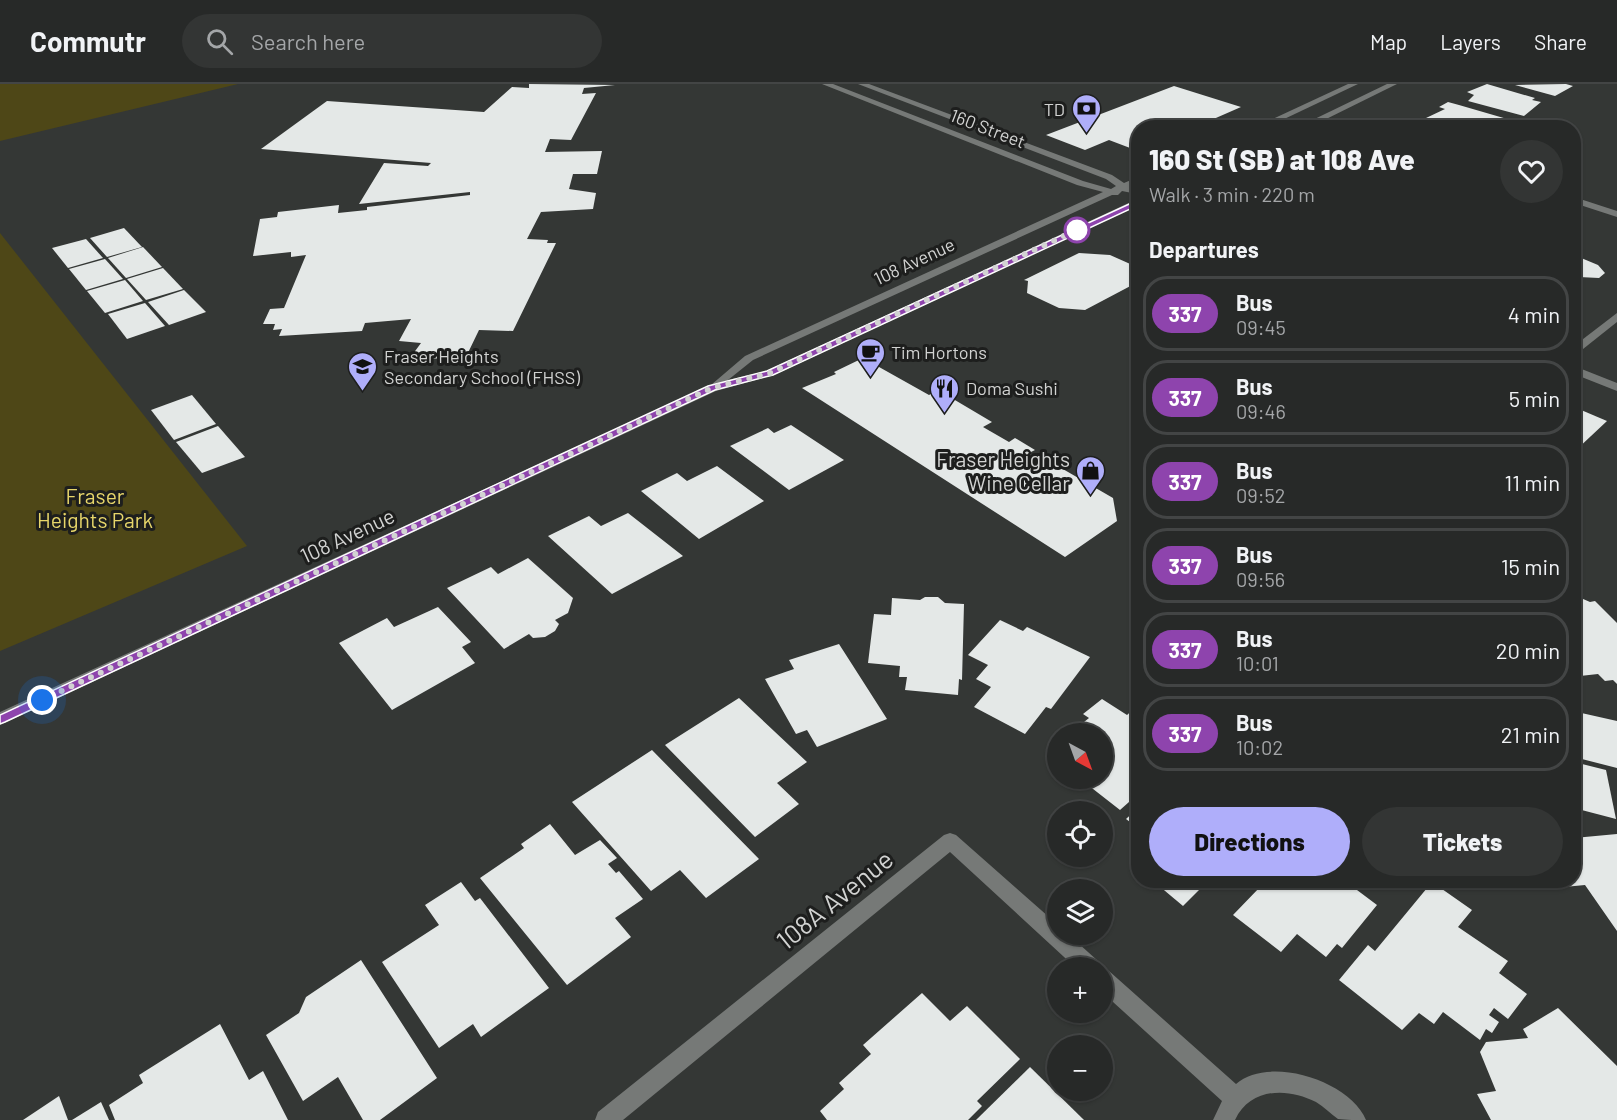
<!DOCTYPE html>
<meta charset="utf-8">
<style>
:root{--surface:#272928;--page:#333534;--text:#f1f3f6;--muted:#a4a6a8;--line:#434545;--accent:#afaefa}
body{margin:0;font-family:Barlow,sans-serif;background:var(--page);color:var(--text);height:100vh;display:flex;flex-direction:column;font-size:22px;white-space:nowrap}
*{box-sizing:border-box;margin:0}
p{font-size:20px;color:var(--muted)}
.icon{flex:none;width:33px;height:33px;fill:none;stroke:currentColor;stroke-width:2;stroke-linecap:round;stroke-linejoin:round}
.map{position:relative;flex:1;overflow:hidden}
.details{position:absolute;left:1131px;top:36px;width:450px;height:768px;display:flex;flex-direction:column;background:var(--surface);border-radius:24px;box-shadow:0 2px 4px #0004,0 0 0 2px var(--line)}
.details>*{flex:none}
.badge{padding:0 12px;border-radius:20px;font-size:21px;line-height:39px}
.needle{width:39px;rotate:139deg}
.fabs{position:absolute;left:1047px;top:639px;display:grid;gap:12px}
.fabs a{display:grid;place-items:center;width:66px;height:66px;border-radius:50%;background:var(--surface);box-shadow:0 2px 4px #0004,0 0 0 2px var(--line);font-size:30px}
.you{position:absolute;width:30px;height:30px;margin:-15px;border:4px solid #fff;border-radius:50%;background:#1a73e8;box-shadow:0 0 0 9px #1a73e833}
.map>.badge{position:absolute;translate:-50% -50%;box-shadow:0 0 0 3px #fff}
h2{padding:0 18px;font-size:22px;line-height:54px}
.round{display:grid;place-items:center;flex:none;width:63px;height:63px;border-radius:32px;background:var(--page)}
.head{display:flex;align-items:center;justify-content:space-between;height:102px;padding:0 18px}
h1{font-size:28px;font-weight:800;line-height:45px}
.button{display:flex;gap:12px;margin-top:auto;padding:12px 18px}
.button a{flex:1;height:69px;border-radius:36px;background:var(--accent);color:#111;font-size:24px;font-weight:800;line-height:69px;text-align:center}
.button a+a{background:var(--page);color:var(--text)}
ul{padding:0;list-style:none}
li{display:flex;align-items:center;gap:18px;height:75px;margin:0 12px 9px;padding:0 6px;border:3px solid var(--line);border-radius:24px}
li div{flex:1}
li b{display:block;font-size:22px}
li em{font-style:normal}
li .badge{min-width:66px;font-weight:700;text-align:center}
header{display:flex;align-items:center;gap:36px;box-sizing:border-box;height:84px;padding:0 30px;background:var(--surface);border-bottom:2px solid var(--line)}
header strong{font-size:28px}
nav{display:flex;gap:33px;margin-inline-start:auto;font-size:21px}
.search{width:420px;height:54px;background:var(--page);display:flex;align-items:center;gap:15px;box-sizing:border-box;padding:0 21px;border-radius:33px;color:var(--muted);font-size:22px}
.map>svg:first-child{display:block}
.green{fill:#4e4717}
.building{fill:#e4e8e7}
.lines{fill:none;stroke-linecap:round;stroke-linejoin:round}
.minor{fill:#767977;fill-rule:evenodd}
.line{fill:#8e44ad;stroke:#fff;stroke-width:1.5}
.walk{stroke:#d2d3d2;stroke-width:6;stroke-dasharray:0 10.8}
.stop-dot{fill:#fff;stroke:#8e44ad;stroke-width:3}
.labels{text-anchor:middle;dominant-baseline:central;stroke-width:6;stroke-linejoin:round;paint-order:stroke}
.far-poi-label{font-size:18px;fill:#d2d3d2;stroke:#1d1e1d;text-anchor:start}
.far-street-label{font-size:18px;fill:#d2d3d2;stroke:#1d1e1d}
.poi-label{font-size:21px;fill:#d2d3d2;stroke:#1d1e1d;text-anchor:end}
.park-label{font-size:21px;fill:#e7d66a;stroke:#1d1e1d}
.street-label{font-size:21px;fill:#d2d3d2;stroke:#1d1e1d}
.near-street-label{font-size:26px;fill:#d2d3d2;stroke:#1d1e1d}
</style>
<header>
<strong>Commutr</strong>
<div class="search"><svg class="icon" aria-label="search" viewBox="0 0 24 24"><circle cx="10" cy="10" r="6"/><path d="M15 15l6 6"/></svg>Search here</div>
<nav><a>Map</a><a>Layers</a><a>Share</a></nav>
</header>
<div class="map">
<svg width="1617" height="1036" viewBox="0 0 1617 1036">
<rect width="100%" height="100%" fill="#343735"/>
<g class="green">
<polygon points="0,0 238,0 0,57"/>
<polygon points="0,149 247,462 0,567"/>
</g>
<g class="building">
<polygon points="529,0 615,1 584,4 582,10 596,9 571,56 550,55 545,68 602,67 597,90 573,90 569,105 596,109 593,125 541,128 527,155 548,156 547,159 556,159 513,247 479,246 465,275 410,274 421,259 399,257 411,235 365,239 362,247 279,252 282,245 273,246 275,240 263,240 270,225 284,224 306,171 291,173 291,168 253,172 260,135 277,133 278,128 339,121 338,129 367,126 367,123 470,111 470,108 359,120 384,79 428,82 431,79 261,65 327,17 484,28 512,3 529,4"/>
<polygon points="1487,0 1535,14 1532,16 1541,18 1524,32 1468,17 1474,11 1467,8"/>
<polygon points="1566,0 1573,2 1555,12 1515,1"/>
<polygon points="1174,2 1241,23 1193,44 1138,44 1138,67 1109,56 1085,66 1046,51"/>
<polygon points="1448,18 1459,21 1514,37 1502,44 1461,44 1426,34 1445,25 1439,23"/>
<polygon points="1419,34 1443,41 1450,44 1399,44"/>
<polygon points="124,144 142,163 107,173 90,154"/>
<polygon points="86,155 103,174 68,184 52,164"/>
<polygon points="143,163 162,183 126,194 108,174"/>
<polygon points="1079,169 1110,171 1137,183 1138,198 1085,226 1059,224 1027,209 1028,197 1024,196"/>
<polygon points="1574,171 1598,181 1605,189 1599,194 1579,193 1574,197"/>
<polygon points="105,175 123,195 86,206 69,185"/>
<polygon points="163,184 183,205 146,216 127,195"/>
<polygon points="125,196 143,217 105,229 87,207"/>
<polygon points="184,206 206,228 169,241 148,218"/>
<polygon points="145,219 165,242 127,255 108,230"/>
<polygon points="863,274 929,311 938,306 992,338 983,343 1009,358 1015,354 1035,366 1029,369 1046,379 1049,377 1113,414 1117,437 1065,473 802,304 836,290 834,288"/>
<polygon points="192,311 216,340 174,356 151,326"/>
<polygon points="1574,323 1607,337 1574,368"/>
<polygon points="791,341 844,376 789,406 730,362 768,344 774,349"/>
<polygon points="218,342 245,373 202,389 176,358"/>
<polygon points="717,382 764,417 699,455 641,407 677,389 687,397"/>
<polygon points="628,429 683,472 612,510 548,452 589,432 601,442"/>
<polygon points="528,474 573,514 568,529 555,536 559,540 555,547 545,553 533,554 529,550 504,565 447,504 491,483 498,490"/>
<polygon points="1574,511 1590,518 1595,517 1617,539 1617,600 1613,596 1605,597 1598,590 1580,592 1574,585"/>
<polygon points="925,513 938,513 945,519 964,520 962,596 959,595 958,611 905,606 907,593 899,593 900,582 868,579 874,530 891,531 892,514 920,516"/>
<polygon points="438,523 471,558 462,563 475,579 392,626 339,559 387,534 394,543"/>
<polygon points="1000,536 1023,547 1027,543 1090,573 1051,625 1046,623 1025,650 974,623 991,603 976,595 988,581 968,571"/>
<polygon points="839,560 887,635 817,663 807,646 796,650 765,595 794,585 789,576"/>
<polygon points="1574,613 1577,628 1617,637 1617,684 1574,673"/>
<polygon points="739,614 807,678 777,699 799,720 755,753 665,661"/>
<polygon points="1102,615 1127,631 1138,621 1138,710 1120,726 1079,694 1102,694 1102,650 1069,650 1089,634 1083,630"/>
<polygon points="652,666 759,775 706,814 680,786 651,807 572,718"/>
<polygon points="1574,678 1606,686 1616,735 1574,724"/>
<polygon points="1138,724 1138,744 1126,735"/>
<polygon points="550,740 575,771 600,756 617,774 608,780 616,789 619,787 643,815 615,834 631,853 567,901 480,794 524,764 521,760"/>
<polygon points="1617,750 1617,847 1585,801 1564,803 1559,796 1574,796 1574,754"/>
<polygon points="1152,796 1209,796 1183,822"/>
<polygon points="1253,796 1366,796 1357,806 1377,821 1342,864 1337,860 1326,873 1297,850 1281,868 1233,831 1261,802"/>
<polygon points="461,798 475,817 480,814 549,904 481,953 473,940 439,964 382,878 439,841 425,821"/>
<polygon points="1432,798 1472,826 1458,843 1508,877 1499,889 1527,910 1508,935 1494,924 1489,931 1499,938 1492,949 1486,945 1480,956 1443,928 1434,940 1419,929 1402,946 1339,896 1368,861 1375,867"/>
<polygon points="361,876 437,994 380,1036 363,1036 338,993 303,1017 266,951 299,929 306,913"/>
<polygon points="922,909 950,937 967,922 1020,975 977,1017 982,1022 968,1036 827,1036 820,1027 844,1005 839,999 871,970 863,961"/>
<polygon points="1558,924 1617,982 1617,1036 1491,1036 1477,1010 1496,1007 1480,968 1486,958 1528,954 1523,945"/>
<polygon points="220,940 249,996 263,987 288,1036 115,1036 109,1021 143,999 139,991"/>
<polygon points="1030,983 1084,1036 976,1036"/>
<polygon points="59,1012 68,1036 23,1036"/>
<polygon points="101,1018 109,1036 72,1036"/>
</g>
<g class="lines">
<g class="minor">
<polygon points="822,0 833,0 1083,97 1111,105 1116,102 1106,95 858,0 869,0 1112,91 1124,99 1138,93 1138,99 1130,103 1134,107 1132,109 1122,107 1118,111 1112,111 753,276 728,296 766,287 1135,116 1138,115 1138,121 774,291 716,307 0,641 0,628 711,301 745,272 1103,108 1077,101"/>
<polygon points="1348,0 1358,0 1265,44 1253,44"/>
<polygon points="1387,0 1397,0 1308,44 1296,44"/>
<polygon points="1574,113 1617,127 1617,133 1574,119"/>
<polygon points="1617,229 1617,238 1578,269 1574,270 1574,262"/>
<polygon points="1574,282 1617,299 1617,307 1574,290"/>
<polygon points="950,749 956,751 1058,841 1058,850 1068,850 1098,877 1101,884 1076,884 950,768 623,1036 595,1036 598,1028 944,751"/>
<path d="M 1102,885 L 1109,887 L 1236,1000 C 1269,971 1350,997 1366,1036 C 1359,1036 1344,1036 1338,1035 C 1331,1030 1324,1023 1316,1018 C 1287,1003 1250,1004 1235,1036 L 1213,1036 L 1222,1017 L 1102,908 Z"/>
</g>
</g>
<polygon class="line" points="1138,116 1141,120 773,291 715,306 5,638 0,640 0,631 708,302 767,287"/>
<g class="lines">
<polyline class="walk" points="42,616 712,304 770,289 1077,146"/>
</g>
<defs>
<symbol id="bank-pin" viewBox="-11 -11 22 30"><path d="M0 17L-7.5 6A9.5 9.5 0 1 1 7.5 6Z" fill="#afaefa" stroke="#1d1e1d"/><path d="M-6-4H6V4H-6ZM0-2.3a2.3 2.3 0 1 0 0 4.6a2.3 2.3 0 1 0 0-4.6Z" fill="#111"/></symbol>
<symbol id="cafe-pin" viewBox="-11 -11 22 30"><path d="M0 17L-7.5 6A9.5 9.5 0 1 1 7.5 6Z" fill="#afaefa" stroke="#1d1e1d"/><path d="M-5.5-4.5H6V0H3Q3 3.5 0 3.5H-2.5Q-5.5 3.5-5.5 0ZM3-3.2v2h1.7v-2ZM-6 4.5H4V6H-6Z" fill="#111"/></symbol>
<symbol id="school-pin" viewBox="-11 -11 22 30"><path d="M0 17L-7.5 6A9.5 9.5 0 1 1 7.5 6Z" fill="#afaefa" stroke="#1d1e1d"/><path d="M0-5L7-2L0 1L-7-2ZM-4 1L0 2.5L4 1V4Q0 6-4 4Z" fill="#111"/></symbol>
<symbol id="restaurant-pin" viewBox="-11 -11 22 30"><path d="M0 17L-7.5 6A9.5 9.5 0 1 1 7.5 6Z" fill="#afaefa" stroke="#1d1e1d"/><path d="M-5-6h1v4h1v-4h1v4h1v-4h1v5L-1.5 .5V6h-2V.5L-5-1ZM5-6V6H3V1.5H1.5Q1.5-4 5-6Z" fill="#111"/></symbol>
<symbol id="shop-pin" viewBox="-11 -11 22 30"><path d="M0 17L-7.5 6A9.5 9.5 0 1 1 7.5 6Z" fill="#afaefa" stroke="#1d1e1d"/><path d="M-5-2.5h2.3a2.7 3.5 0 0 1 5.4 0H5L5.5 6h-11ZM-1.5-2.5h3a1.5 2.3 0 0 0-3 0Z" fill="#111"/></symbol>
</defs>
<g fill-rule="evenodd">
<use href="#bank-pin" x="1070" y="8" width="33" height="45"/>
<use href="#cafe-pin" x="854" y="252" width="33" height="45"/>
<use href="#school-pin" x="346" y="266" width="33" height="45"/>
<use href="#restaurant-pin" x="928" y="288" width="33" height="45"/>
<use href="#shop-pin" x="1074" y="370" width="33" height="45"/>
</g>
<circle class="stop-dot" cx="1077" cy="146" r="12"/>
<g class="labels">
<g class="far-poi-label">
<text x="1065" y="25" text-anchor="end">TD</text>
<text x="891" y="268">Tim Hortons</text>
<text x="384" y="272">Fraser Heights<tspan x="384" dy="21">Secondary School (FHSS)</tspan></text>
<text x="966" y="304">Doma Sushi</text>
</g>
<g class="far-street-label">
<text transform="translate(988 44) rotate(21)">160 Street</text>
<text transform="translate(914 177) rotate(-25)">108 Avenue</text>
</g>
<g class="poi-label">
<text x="1070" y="374">Fraser Heights<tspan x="1070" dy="24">Wine Cellar</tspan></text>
</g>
<g class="park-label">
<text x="95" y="411">Fraser<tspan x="95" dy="24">Heights Park</tspan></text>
</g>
<g class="street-label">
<text transform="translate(347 451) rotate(-25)">108 Avenue</text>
</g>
<g class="near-street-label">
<text transform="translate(834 815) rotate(-39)">108A Avenue</text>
</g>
</g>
</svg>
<div class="fabs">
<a><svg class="needle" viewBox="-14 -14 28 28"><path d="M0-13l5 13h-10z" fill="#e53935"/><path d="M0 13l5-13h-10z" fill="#a4a6a8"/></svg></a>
<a><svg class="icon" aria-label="locate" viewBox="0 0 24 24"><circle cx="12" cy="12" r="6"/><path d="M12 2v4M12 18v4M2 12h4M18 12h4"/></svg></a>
<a><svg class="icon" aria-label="layers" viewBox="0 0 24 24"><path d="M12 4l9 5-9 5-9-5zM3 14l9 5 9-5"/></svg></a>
<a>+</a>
<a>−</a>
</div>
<div class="you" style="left:42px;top:616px"></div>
<section class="details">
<div class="head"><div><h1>160 St (SB) at 108 Ave</h1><p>Walk · 3 min · 220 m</p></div><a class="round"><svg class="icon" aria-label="heart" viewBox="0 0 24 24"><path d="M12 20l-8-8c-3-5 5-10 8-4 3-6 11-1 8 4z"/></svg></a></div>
<h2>Departures</h2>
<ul>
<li><span class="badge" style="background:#8e44ad;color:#fff">337</span><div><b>Bus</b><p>09:45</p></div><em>4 min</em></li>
<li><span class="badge" style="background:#8e44ad;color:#fff">337</span><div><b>Bus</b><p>09:46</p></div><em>5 min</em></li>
<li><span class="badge" style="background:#8e44ad;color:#fff">337</span><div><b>Bus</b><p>09:52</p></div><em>11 min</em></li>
<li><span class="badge" style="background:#8e44ad;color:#fff">337</span><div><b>Bus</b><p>09:56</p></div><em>15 min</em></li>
<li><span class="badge" style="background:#8e44ad;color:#fff">337</span><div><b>Bus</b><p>10:01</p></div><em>20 min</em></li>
<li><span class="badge" style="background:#8e44ad;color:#fff">337</span><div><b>Bus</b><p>10:02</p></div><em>21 min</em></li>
</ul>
<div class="button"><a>Directions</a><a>Tickets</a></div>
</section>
</div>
